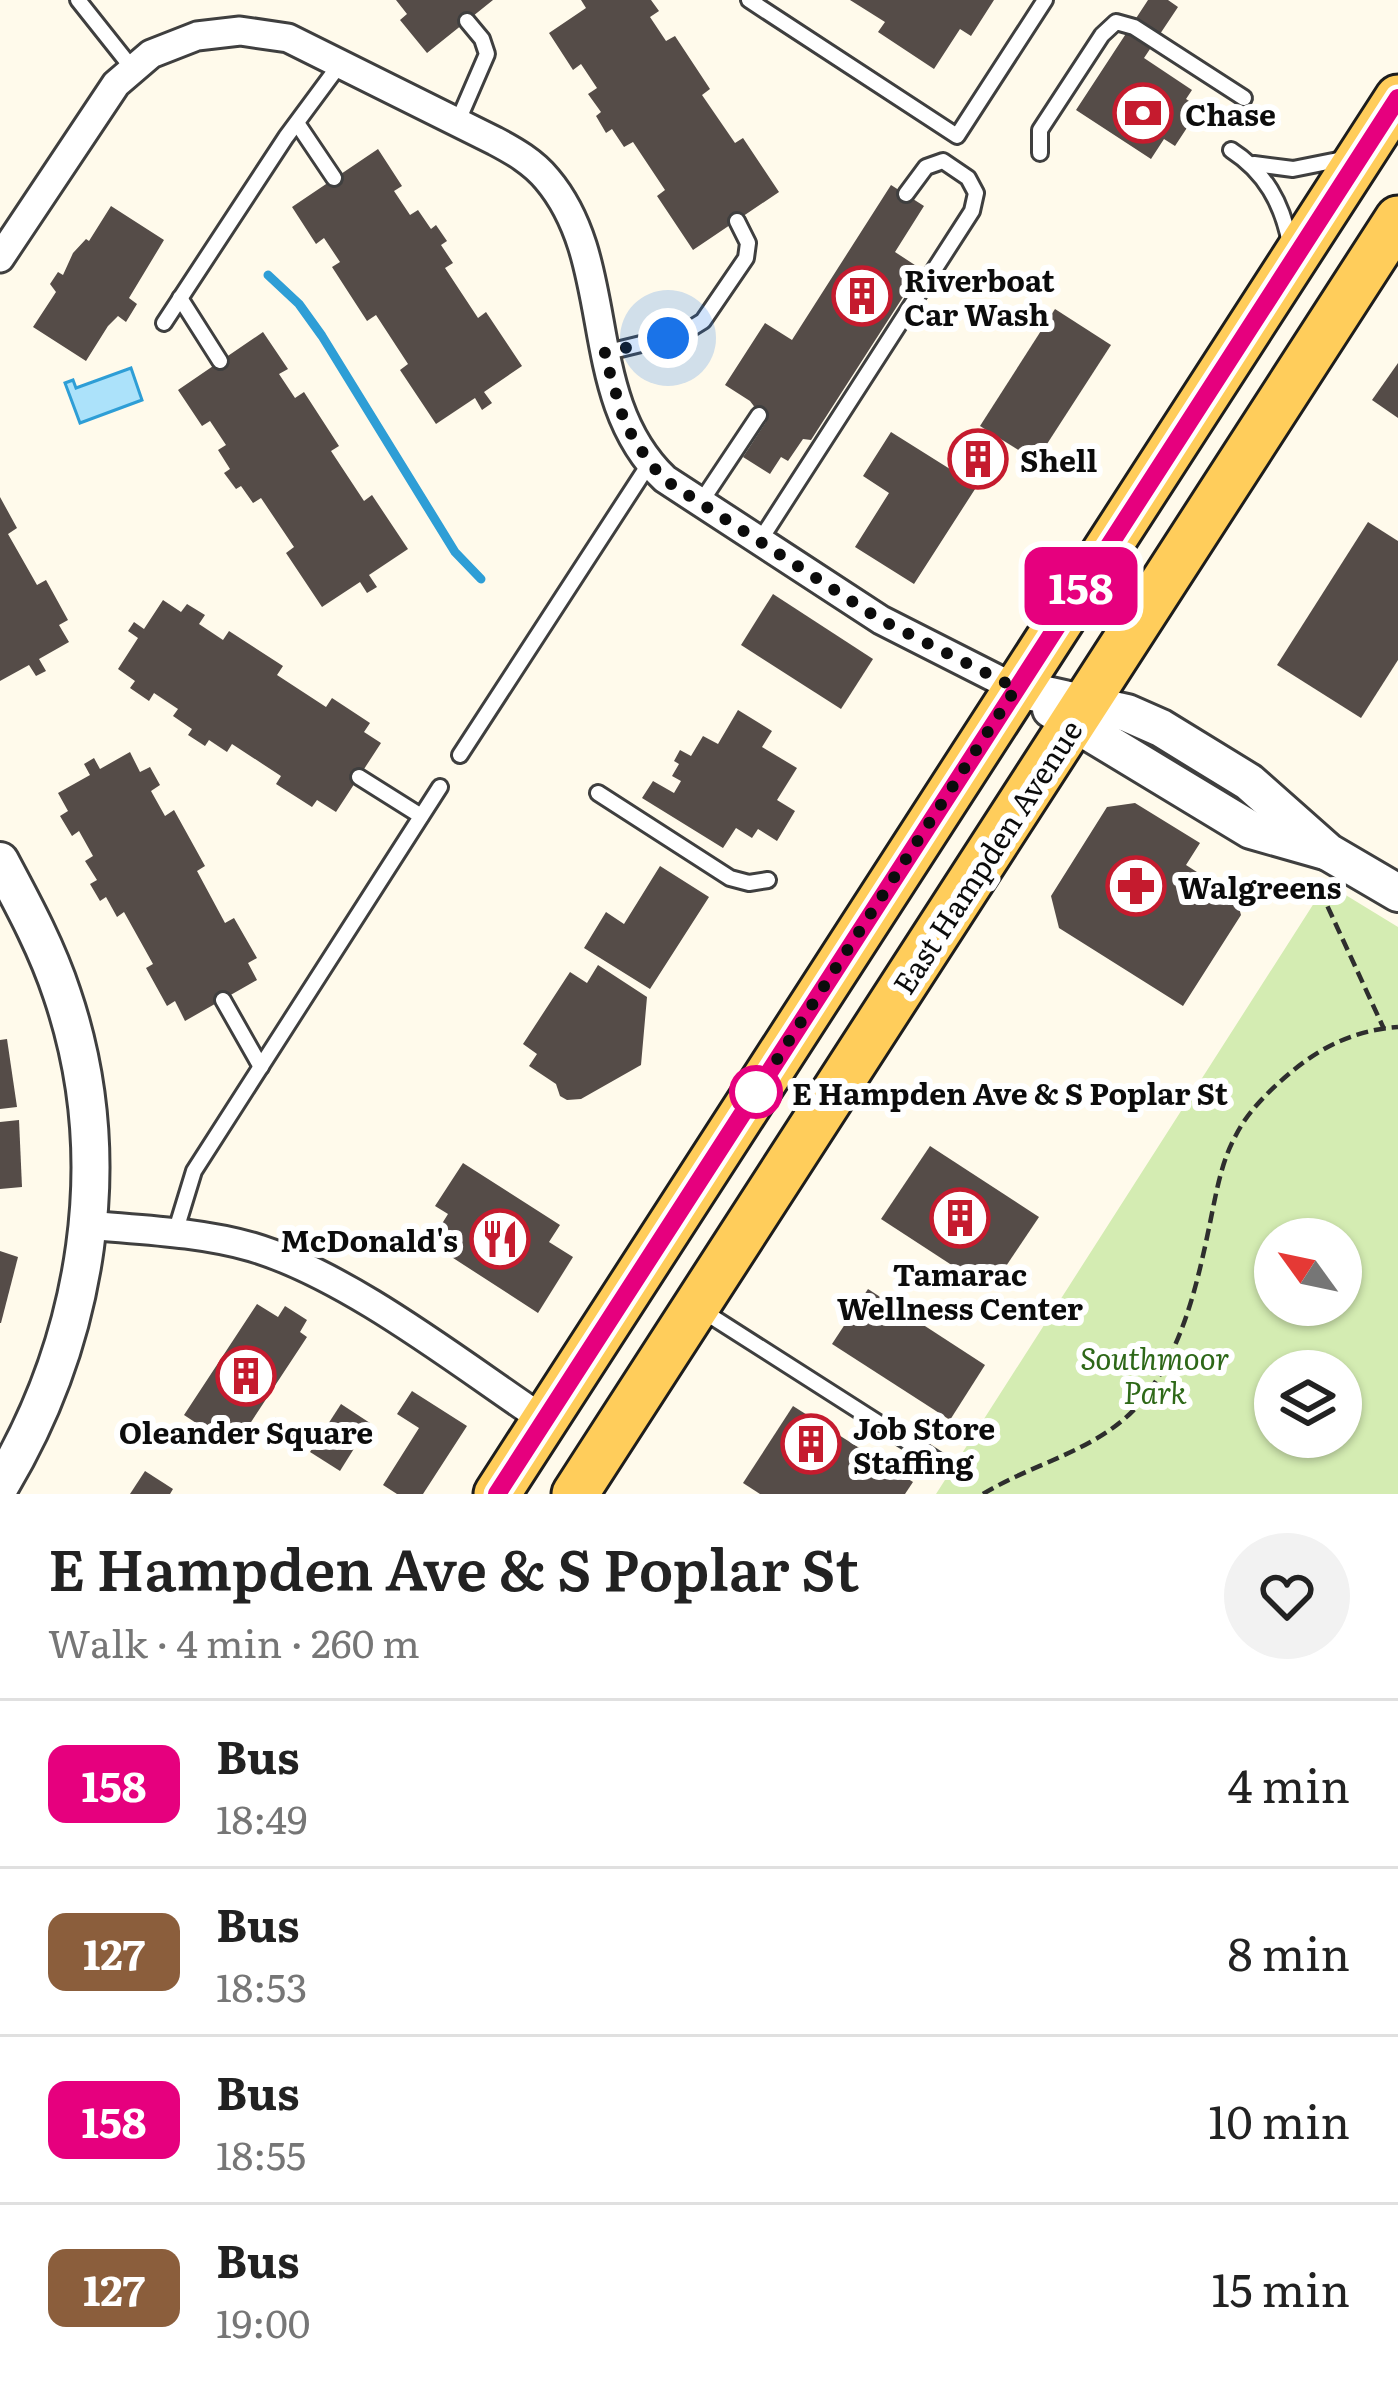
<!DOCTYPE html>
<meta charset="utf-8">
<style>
:root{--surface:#fff;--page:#f2f2f2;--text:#222;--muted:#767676;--line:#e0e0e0}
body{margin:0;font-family:Literata,serif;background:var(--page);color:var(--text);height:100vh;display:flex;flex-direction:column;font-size:45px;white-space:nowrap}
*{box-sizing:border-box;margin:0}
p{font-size:39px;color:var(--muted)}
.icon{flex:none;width:66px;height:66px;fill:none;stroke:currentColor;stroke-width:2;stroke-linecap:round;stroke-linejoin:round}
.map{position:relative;height:1494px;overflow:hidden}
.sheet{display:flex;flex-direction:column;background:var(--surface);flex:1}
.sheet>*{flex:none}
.badge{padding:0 24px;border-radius:18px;font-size:42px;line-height:78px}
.needle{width:78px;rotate:303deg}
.buttons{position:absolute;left:1254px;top:1218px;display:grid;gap:24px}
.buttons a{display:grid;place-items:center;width:108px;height:108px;border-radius:50%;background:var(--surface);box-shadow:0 3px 9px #0004;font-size:60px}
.you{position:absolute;width:60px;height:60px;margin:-30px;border:9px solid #fff;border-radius:50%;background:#1a73e8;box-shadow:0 0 0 18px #1a73e833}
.map>.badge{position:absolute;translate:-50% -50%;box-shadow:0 0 0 6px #fff}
.round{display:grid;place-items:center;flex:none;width:126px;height:126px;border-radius:63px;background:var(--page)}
.headline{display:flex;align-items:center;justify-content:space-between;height:204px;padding:0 48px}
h1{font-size:57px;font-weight:600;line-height:90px}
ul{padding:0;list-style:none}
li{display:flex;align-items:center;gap:36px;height:168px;padding:0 48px;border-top:3px solid var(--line)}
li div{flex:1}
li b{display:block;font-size:45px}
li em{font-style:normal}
li .badge{min-width:132px;font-weight:700;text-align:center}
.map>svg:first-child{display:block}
.green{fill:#d4ecb2;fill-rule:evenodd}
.water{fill:#ace2fa;stroke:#2e9ed6;stroke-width:3}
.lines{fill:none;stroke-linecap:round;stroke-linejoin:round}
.stream{stroke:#2e9ed6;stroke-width:9}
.building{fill:#554c48}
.service-casing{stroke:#3f3f3f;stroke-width:20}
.minor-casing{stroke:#3f3f3f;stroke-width:33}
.tertiary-casing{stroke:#3f3f3f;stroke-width:42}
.primary-casing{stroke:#1d1d1d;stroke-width:51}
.path{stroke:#2e2e2e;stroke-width:4.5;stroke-dasharray:12 6;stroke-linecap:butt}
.service{stroke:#fff;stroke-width:14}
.minor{stroke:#fff;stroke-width:27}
.tertiary{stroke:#fff;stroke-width:36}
.primary{stroke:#ffcd5b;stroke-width:45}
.line-casing{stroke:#fff;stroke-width:27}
.line{stroke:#e6007e;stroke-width:18}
.walk{stroke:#0c0c0c;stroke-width:12;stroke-dasharray:0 21.6}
.stop-dot{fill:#fff;stroke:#e6007e;stroke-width:6}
.labels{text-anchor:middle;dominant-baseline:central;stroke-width:12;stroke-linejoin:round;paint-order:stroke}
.poi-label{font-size:30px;font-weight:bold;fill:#0c0c0c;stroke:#fff;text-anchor:start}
.street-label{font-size:30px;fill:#0c0c0c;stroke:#fff}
.stop-label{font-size:30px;font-weight:bold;fill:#0c0c0c;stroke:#fff;text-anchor:start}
.park-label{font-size:30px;font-style:italic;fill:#2e6818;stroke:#fff}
</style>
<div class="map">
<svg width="1398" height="1494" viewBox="0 0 1398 1494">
<rect width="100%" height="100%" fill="#fffaeb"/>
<path class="green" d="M 1344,894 L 1398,927 L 1398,1494 L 936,1494 L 1316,900 ZM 1275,1239 L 1341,1239 L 1341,1305 L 1275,1305 ZM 1275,1371 L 1341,1371 L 1341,1437 L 1275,1437 Z"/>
<polygon class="water" points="131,368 142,400 80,423 65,383 73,380 76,388"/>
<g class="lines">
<polyline class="stream" points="268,275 299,304 322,336 455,552 481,579"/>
</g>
<g class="building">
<polygon points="396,0 493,0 427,53 400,20 407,14"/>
<polygon points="581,0 651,0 659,11 650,17 666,41 675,36 710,89 702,95 735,143 743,138 779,192 693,250 657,196 665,190 633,142 624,147 612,129 606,133 596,116 601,112 588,94 597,88 581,64 573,70 549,33 586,8"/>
<polygon points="850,0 994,0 971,36 960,29 934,69 878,32 885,22"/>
<polygon points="1148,0 1168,0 1178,7 1144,58 1192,90 1186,99 1200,108 1175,146 1164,139 1151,159 1076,110"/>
<polygon points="378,149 402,186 394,191 410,215 418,210 431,229 436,225 447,241 441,245 453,263 445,268 478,318 486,312 522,366 484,392 492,403 482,410 475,398 436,424 400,370 408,364 376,315 367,321 332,267 340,262 324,238 316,244 292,207"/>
<polygon points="891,185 924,206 895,252 921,269 811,440 803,439 788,461 781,457 770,474 743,457 766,422 750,401 725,385 765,323 792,340"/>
<polygon points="111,206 164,240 129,298 137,304 126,322 118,316 108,326 86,361 33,327 56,292 50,284 58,272 63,275 73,253 86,239 89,241"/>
<polygon points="1055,309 1111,345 1036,461 980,426"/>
<polygon points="263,332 288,369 279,374 295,398 304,392 339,446 331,451 364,501 372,495 408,549 369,575 377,587 367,593 360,582 322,607 286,553 294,547 261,498 253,503 241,486 236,489 224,473 230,469 218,450 226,445 210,421 202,426 178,390"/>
<polygon points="1398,363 1398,418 1372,400"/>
<polygon points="969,431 1008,457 988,487 949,461"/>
<polygon points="891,432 977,486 914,584 855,547 889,493 863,476"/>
<polygon points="0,497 17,528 8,534 37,585 46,580 68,620 59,625 69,642 39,659 46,671 36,676 29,665 0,681"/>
<polygon points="1368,522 1398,541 1398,660 1361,718 1277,665"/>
<polygon points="773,594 873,659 841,709 741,645"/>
<polygon points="163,600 181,612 187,604 205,615 199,624 223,640 229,631 283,666 277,675 326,707 332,698 370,723 364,732 381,743 336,812 317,800 312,807 276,784 281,776 232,744 227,752 209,740 205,746 188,735 192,729 173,716 178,709 154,693 149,701 130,688 135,681 118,669 138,638 128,631 134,622 144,629"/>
<polygon points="738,710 772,731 762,747 797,768 777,800 795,811 777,841 758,829 752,838 736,828 723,848 642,798 653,781 674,793 681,781 672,776 679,764 674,761 680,750 691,756 703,736 718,744"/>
<polygon points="130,752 140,772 150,767 160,785 151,791 165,816 174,810 205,866 197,871 225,923 234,918 257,958 248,963 257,980 185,1021 175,1001 167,1006 146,968 153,964 124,912 117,917 106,897 100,901 90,884 97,880 85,861 93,856 79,831 72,836 60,816 68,811 58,793 90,775 84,764 94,758 100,769"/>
<polygon points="1135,803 1200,843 1186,865 1236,897 1241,915 1183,1006 1059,928 1051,896 1107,807"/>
<polygon points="660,866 709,897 650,989 584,948 606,912 624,924"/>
<polygon points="598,965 647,997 641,1065 581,1099 567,1100 560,1096 556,1084 529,1066 537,1054 523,1044 570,972 587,983"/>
<polygon points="7,1039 17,1107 0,1109 0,1040"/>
<polygon points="19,1120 22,1187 0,1189 0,1122"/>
<polygon points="930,1146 1039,1217 990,1290 881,1219"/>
<polygon points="463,1163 560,1225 549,1242 573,1257 538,1313 430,1243 448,1214 435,1206"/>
<polygon points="0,1251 18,1257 1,1323 0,1323"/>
<polygon points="868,1289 985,1365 950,1420 832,1344"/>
<polygon points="257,1304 278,1317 285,1306 307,1320 300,1332 307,1337 234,1448 184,1415"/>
<polygon points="412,1391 467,1426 423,1494 397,1494 383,1485 419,1428 397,1414"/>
<polygon points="341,1404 370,1423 340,1471 310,1452"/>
<polygon points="793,1406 913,1482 905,1494 760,1494 743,1483"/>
<polygon points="275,1417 297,1431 290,1443 268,1429"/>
<polygon points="145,1471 173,1489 170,1494 130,1494"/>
</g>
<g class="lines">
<defs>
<g id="service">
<polyline points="78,0 132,68"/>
<polyline points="749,0 957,136 1045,0"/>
<polyline points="458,121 487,54 482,39 467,21"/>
<polyline points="297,123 334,178"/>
<path d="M 1231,150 C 1265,172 1282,203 1290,243"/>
<polyline points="1040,153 1040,130 1102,35 1116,22 1134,27 1244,98"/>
<polyline points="1254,164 1293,169 1343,159"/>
<polyline points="180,298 220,361"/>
<polyline points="164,323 286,137 340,64"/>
<polyline points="604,353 682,334 703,321 746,258 748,243 737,221"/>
<polyline points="699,505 759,415"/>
<polyline points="759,542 972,211 976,193 968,178 943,161 926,167 906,194"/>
<polyline points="460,755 649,464"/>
<polyline points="359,777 421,816"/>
<polyline points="598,793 730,878 749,883 768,880"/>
<polyline points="223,1000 261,1067"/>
<polyline points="175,1233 194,1171 440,787"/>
<polyline points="703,1311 941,1463"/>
</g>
<g id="minor">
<path d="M 0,258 L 116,84 L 151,54 L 197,36 L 240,31 L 288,38 L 495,141 C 514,151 533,162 547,179 C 619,264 579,397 665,479 L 881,620 L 1015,688"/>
<path d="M 88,1225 C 142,1230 199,1232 252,1247 C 349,1276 459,1363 544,1420"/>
</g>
<g id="tertiary">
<polyline points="1015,688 1127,713 1161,728 1249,782 1328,852 1398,893"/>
<polyline points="1051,709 1251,830 1325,851"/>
<path d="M 0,861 C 23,904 47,948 62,994 C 118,1159 88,1339 0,1486"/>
</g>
<g id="primary">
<polyline points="497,1494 1398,98"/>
<polyline points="575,1494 1398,219"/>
</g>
</defs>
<use href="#service" class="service-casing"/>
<use href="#minor" class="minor-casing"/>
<use href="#tertiary" class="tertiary-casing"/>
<use href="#primary" class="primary-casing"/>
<g class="path">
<polyline points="1320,890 1384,1029"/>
<path d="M 983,1494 C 1035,1462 1101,1450 1141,1402 C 1182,1351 1197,1286 1210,1223 C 1216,1194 1221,1162 1236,1135 C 1248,1111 1270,1090 1290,1073 C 1322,1046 1356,1030 1398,1027"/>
</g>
<use href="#service" class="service"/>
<use href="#minor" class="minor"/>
<use href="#tertiary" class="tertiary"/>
<use href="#primary" class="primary"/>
</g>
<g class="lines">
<defs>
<polyline id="line" points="497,1494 1398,98"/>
</defs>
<use href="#line" class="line-casing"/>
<use href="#line" class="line"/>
<polyline class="walk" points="668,338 604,353 625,424 650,464 671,484 881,620 1016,688 756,1092"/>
</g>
<defs>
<symbol id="bank-ring" viewBox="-11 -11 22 22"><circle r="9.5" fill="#fff" stroke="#c51b2e" stroke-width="1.5"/><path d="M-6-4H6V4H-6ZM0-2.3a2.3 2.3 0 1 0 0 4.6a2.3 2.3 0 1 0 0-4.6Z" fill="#c51b2e"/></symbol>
<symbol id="building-ring" viewBox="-11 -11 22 22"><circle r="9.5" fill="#fff" stroke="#c51b2e" stroke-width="1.5"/><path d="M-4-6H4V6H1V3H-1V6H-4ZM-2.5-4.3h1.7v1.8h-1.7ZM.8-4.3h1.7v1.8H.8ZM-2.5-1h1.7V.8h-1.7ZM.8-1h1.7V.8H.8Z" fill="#c51b2e"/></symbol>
<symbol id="pharmacy-ring" viewBox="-11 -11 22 22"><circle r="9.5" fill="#fff" stroke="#c51b2e" stroke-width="1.5"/><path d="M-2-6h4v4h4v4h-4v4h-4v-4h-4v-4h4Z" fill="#c51b2e"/></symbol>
<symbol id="restaurant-ring" viewBox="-11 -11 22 22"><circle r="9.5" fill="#fff" stroke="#c51b2e" stroke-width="1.5"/><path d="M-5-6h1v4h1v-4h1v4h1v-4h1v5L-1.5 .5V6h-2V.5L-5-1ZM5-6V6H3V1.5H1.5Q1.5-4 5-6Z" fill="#c51b2e"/></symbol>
</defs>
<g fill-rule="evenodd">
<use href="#bank-ring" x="1110" y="80" width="66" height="66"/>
<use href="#building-ring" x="829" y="263" width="66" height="66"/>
<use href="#building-ring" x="945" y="426" width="66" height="66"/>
<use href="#pharmacy-ring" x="1103" y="853" width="66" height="66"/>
<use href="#building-ring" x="927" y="1185" width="66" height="66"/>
<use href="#restaurant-ring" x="467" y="1206" width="66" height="66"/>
<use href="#building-ring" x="213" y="1343" width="66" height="66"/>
<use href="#building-ring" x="778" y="1411" width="66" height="66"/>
</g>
<circle class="stop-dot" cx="756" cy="1092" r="24"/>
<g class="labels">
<g class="poi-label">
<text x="1185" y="113">Chase</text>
<text x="904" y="279">Riverboat<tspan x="904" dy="34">Car Wash</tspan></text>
<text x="1020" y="459">Shell</text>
<text x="1178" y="886">Walgreens</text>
<text x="458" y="1239" text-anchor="end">McDonald's</text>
<text x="960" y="1273" text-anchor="middle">Tamarac<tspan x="960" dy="34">Wellness Center</tspan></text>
<text x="853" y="1427">Job Store<tspan x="853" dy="34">Staffing</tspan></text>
<text x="246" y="1431" text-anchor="middle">Oleander Square</text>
</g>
<g class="street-label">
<text transform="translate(986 856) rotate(-57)">East Hampden Avenue</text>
</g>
<g class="stop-label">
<text x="792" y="1092">E Hampden Ave &amp; S Poplar St</text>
</g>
<g class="park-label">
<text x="1155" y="1357">Southmoor<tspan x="1155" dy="34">Park</tspan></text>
</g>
</g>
</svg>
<div class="buttons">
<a><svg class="needle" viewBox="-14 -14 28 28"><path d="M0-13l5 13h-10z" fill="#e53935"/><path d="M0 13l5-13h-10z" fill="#767676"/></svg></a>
<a><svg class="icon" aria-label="layers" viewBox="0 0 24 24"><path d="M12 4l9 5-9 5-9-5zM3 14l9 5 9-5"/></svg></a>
</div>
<div class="you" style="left:668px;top:338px"></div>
<b class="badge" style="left:1081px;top:586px;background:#e6007e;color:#fff">158</b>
</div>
<section class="sheet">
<div class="headline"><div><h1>E Hampden Ave &amp; S Poplar St</h1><p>Walk · 4 min · 260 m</p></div><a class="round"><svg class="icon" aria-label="heart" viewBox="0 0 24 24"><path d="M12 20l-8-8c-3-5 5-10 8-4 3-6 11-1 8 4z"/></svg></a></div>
<ul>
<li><span class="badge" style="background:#e6007e;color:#fff">158</span><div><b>Bus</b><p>18:49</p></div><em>4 min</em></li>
<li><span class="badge" style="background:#8b5e3c;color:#fff">127</span><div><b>Bus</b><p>18:53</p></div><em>8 min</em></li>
<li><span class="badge" style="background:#e6007e;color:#fff">158</span><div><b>Bus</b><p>18:55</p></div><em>10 min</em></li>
<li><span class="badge" style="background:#8b5e3c;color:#fff">127</span><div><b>Bus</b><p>19:00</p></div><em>15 min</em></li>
</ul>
</section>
